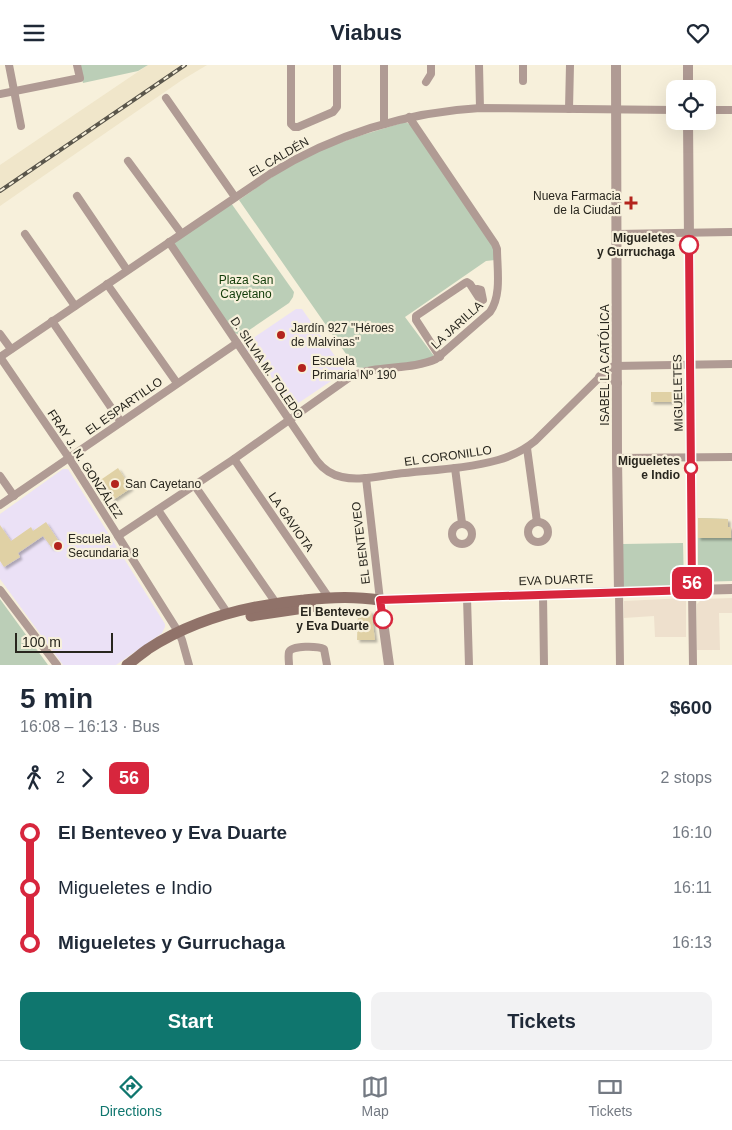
<!DOCTYPE html>
<meta charset="utf-8">
<style>
:root{--surface:#fff;--page:#f2f2f3;--text:#1f2937;--muted:#747a83;--line:#e0e1e3;--accent:#0f766e}
body{margin:0;font-family:Arial,sans-serif;background:var(--page);color:var(--text);height:100vh;display:flex;flex-direction:column;font-size:19px;white-space:nowrap}
*{box-sizing:border-box;margin:0}
p{font-size:16px;color:var(--muted)}
.icon{flex:none;width:28px;height:28px;fill:none;stroke:currentColor;stroke-width:2;stroke-linecap:round;stroke-linejoin:round}
.map{position:relative;height:600px;overflow:hidden}
.details{display:flex;flex-direction:column;background:var(--surface);flex:1}
.details>*{flex:none}
.badge{padding:0 10px;border-radius:8px;font-size:18px;line-height:32px}
.tools{position:absolute;left:666px;top:15px;display:grid;gap:10px}
.tools a{display:grid;place-items:center;width:50px;height:50px;border-radius:10px;background:var(--surface);box-shadow:0 5px 20px #0002;font-size:25px}
.scale{position:absolute;left:15px;bottom:12px;width:98px;box-sizing:border-box;padding-left:5px;border:2px solid #28261e;border-top:0;font-size:14px;line-height:18px;white-space:nowrap;color:#28261e;-webkit-text-stroke:4px #f7f0db;paint-order:stroke}
.map>.badge{position:absolute;translate:-50% -50%;box-shadow:0 0 0 2px #fff}
.legs{display:flex;align-items:center;gap:8px;height:55px;padding:0 20px;font-size:16px}
.legs p{margin-inline-start:auto}
.summary{display:flex;align-items:center;justify-content:space-between;height:85px;padding:0 20px}
h1{font-size:28px;font-weight:800;line-height:38px}
.action{display:flex;gap:10px;margin-top:auto;padding:10px 20px}
.action a{flex:1;height:58px;border-radius:10px;background:var(--accent);color:#fff;font-size:20px;font-weight:800;line-height:58px;text-align:center}
.action a+a{background:var(--page);color:var(--text)}
ul{padding:0 20px;list-style:none}
li{display:flex;align-items:center;gap:18px;height:55px;font-size:19px}
li i{display:grid;place-items:center;width:8px;height:100%;margin:0 6px;background:currentColor}
li i::after{content:'';width:12px;height:12px;margin:-6px;border:4px solid;border-radius:50%;background:var(--surface)}
li p{margin-inline-start:auto}
li:first-child i{background:linear-gradient(#0000 50%,currentColor 0)}
li:last-child i{background:linear-gradient(currentColor 50%,#0000 0)}
header{display:flex;justify-content:space-between;align-items:center;height:65px;padding:0 20px;background:var(--surface);font-size:22px;font-weight:800}
.tab-bar{display:flex;justify-content:space-around;align-items:center;height:70px;border-top:1px solid var(--line);background:var(--surface);font-size:14px;color:var(--muted)}
.tab-bar a{display:grid;justify-items:center;gap:2px}
.tab-bar .active{color:var(--accent)}
.map>svg:first-child{display:block}
.built{fill:#f0e6ca}
.industrial{fill:#eee0cd}
.education{fill:#ebe1f6}
.green{fill:#bbceb7}
.building{fill:#e0d1a5;filter:url(#shadow)}
.lines{fill:none;stroke-linecap:round;stroke-linejoin:round}
.minor{stroke:#b09b94;stroke-width:8}
.tertiary{stroke:#b09b94;stroke-width:10}
.secondary{stroke:#907269;stroke-width:11}
.rail-casing{stroke:#5a564b;stroke-width:4}
.rail{stroke:#f7f0db;stroke-width:2;stroke-dasharray:5.5;stroke-linecap:butt}
.line-1-casing{stroke:#fff;stroke-width:11}
.line-1{stroke:#d7263d;stroke-width:8}
.poi-dot{fill:#b3241d;stroke:#f7f0db;stroke-width:2}
.stop-1-dot{fill:#fff;stroke:#d7263d;stroke-width:2.5}
.labels{text-anchor:middle;dominant-baseline:central;stroke-width:4.5;stroke-linejoin:round;paint-order:stroke}
.street-label{font-size:12px;fill:#28261e;stroke:#f7f0db}
.poi-label{font-size:12px;fill:#28261e;stroke:#f7f0db;text-anchor:start}
.stop-label{font-size:12px;font-weight:bold;fill:#28261e;stroke:#f7f0db;text-anchor:end}
.park-label{font-size:12px;fill:#133c0a;stroke:#f7f0db}
</style>
<header><svg class="icon" aria-label="menu" viewBox="0 0 24 24"><path d="M4 6h16M4 12h16M4 18h16"/></svg>Viabus<svg class="icon" aria-label="heart" viewBox="0 0 24 24"><path d="M12 20l-8-8c-3-5 5-10 8-4 3-6 11-1 8 4z"/></svg></header>
<div class="map">
<svg width="732" height="600" viewBox="0 0 732 600">
<defs>
<filter id="shadow"><feDropShadow dx="2.5" dy="2.5" stdDeviation="1" flood-color="#0004"/></filter>
</defs>
<rect width="100%" height="100%" fill="#f7f0db"/>
<polygon class="built" points="148,0 207,0 182,15 0,141 0,100"/>
<g class="industrial">
<polygon points="686,533 686,572 655,572 654,551 624,553 624,536"/>
<polygon points="732,533 732,548 719,548 720,585 697,585 697,539 702,534"/>
</g>
<g class="education">
<polygon points="296,244 302,244 344,304 343,308 291,343 288,343 273,323 275,317 270,310 264,309 253,293 253,290 252,287 248,287 245,282 246,278"/>
<polygon points="63,404 68,404 165,559 165,562 162,568 116,600 63,600 0,514 0,449"/>
</g>
<g class="green">
<polygon points="79,0 148,0 138,6 83,18"/>
<path d="M 405,57 L 410,59 L 492,179 L 496,191 L 495,195 L 486,196 L 405,252 L 434,291 L 420,297 L 362,303 L 357,302 L 353,299 L 239,135 C 256,123 273,111 290,100 C 325,80 366,69 405,57 Z"/>
<polygon points="231,138 294,227 293,232 289,238 242,270 237,269 232,266 174,179 176,176"/>
<polygon points="698,453 728,454 728,462 731,462 731,473 732,473 732,516 698,517"/>
<polygon points="683,478 684,520 623,522 623,479"/>
<polygon points="0,534 48,600 0,600"/>
</g>
<g class="building">
<rect x="651" y="327" width="32" height="10"/>
<polygon points="118,403 131,423 113,435 99,416"/>
<polygon points="698,453 728,454 728,462 731,462 731,473 698,473"/>
<polygon points="46,457 60,478 52,483 43,471 18,488 20,492 4,502 0,496 0,460 11,476 31,462 33,466"/>
<polygon points="358,546 371,546 375,575 357,575"/>
</g>
<g class="lines">
<g class="minor">
<polyline points="9,0 21,61"/>
<polyline points="291,0 291,59 294,62 298,62 333,47 337,42 337,0"/>
<polyline points="479,0 480,43"/>
<polyline points="523,16 523,0"/>
<polyline points="426,17 431,9 431,0"/>
<polyline points="0,29 80,13 77,0"/>
<polyline points="166,33 235,132"/>
<polyline points="569,44 570,0"/>
<polyline points="708,45 732,45"/>
<polyline points="384,59 384,0"/>
<polyline points="128,96 181,168"/>
<polyline points="77,131 127,205"/>
<polyline points="25,169 75,241"/>
<polyline points="617,169 732,167"/>
<path d="M 169,177 L 317,396 C 324,405 332,410 342,412 C 359,416 379,411 396,409 C 429,405 466,404 498,395 C 512,391 524,385 535,376 L 607,305 L 614,301 L 732,299"/>
<polyline points="107,219 177,318"/>
<polyline points="52,256 121,357"/>
<polyline points="0,269 11,284"/>
<path d="M 0,292 L 270,109 C 333,70 406,47 480,43 L 675,45"/>
<polyline points="0,292 69,393 179,568 182,575 189,600"/>
<polyline points="440,292 416,255 416,251 465,218 467,217 470,219 481,236 483,235 481,225 477,224 474,225"/>
<polyline points="527,383 537,457"/>
<polyline points="617,393 732,392"/>
<polyline points="234,394 329,533"/>
<polyline points="455,403 462,458"/>
<polyline points="0,411 14,431"/>
<polyline points="366,413 380,535"/>
<polyline points="195,421 276,538"/>
<polyline points="0,440 237,278"/>
<polyline points="158,445 228,549"/>
<circle cx="538" cy="467" r="10"/>
<circle cx="462" cy="469" r="10"/>
<path d="M 118,471 L 234,394 L 350,312 C 377,299 409,306 436,294 L 490,247 C 502,230 497,203 497,184 L 495,179 L 409,52"/>
<polyline points="0,525 57,600"/>
<polyline points="692,525 693,600"/>
<polyline points="619,527 620,600"/>
<polyline points="543,530 544,600"/>
<polyline points="467,533 469,600"/>
<path d="M 289,600 C 289,596 288,591 289,587 C 292,580 318,581 324,584 L 327,600"/>
</g>
<g class="tertiary">
<polyline points="616,0 617,393 619,527"/>
<polyline points="688,24 688,0"/>
<polyline points="688,56 692,525"/>
<path d="M 600,312 C 608,312 612,313 617,318"/>
<polyline points="389,600 380,535 619,527 732,524"/>
</g>
<g class="secondary">
<polyline points="251,551 311,542"/>
<path d="M 127,600 C 134,595 141,589 148,584 C 194,554 250,540 304,535 C 329,532 355,531 380,535"/>
</g>
<defs>
<polyline id="rail" points="0,126 185,0"/>
</defs>
<use href="#rail" class="rail-casing"/>
<use href="#rail" class="rail"/>
</g>
<g class="lines">
<defs>
<polyline id="line-1" points="383,554 380,535 692,525 689,180"/>
</defs>
<use href="#line-1" class="line-1-casing"/>
<use href="#line-1" class="line-1"/>
</g>
<g class="poi-dot">
<path d="M628.5 130.5h5v5h5v5h-5v5h-5v-5h-5v-5h5z"/>
<circle cx="281" cy="270" r="5"/>
<circle cx="302" cy="303" r="5"/>
<circle cx="115" cy="419" r="5"/>
<circle cx="58" cy="481" r="5"/>
</g>
<g class="stop-1-dot">
<circle cx="689" cy="180" r="9"/>
<circle cx="691" cy="403" r="6"/>
<circle cx="383" cy="554" r="9"/>
</g>
<g class="labels">
<g class="street-label">
<text transform="translate(279 92) rotate(-30)">EL CALDÉN</text>
<text transform="translate(457 260) rotate(-42)">LA JARILLA</text>
<text transform="translate(605 300) rotate(-90)">ISABEL LA CATÓLICA</text>
<text transform="translate(267 303) rotate(56)">D. SILVIA M. TOLEDO</text>
<text transform="translate(678 328) rotate(-91)">MIGUELETES</text>
<text transform="translate(124 341) rotate(-35)">EL ESPARTILLO</text>
<text transform="translate(448 391) rotate(-8)">EL CORONILLO</text>
<text transform="translate(85 399) rotate(57)">FRAY J. N. GONZÁLEZ</text>
<text transform="translate(291 457) rotate(55)">LA GAVIOTA</text>
<text transform="translate(361 478) rotate(-97)">EL BENTEVEO</text>
<text transform="translate(556 515) rotate(-2)">EVA DUARTE</text>
</g>
<g class="poi-label">
<text x="621" y="131" text-anchor="end">Nueva Farmacia<tspan x="621" dy="14">de la Ciudad</tspan></text>
<text x="291" y="263">Jardín 927 "Héroes<tspan x="291" dy="14">de Malvinas"</tspan></text>
<text x="312" y="296">Escuela<tspan x="312" dy="14">Primaria Nº 190</tspan></text>
<text x="125" y="419">San Cayetano</text>
<text x="68" y="474">Escuela<tspan x="68" dy="14">Secundaria 8</tspan></text>
</g>
<g class="stop-label">
<text x="675" y="173">Migueletes<tspan x="675" dy="14">y Gurruchaga</tspan></text>
<text x="680" y="396">Migueletes<tspan x="680" dy="14">e Indio</tspan></text>
<text x="369" y="547">El Benteveo<tspan x="369" dy="14">y Eva Duarte</tspan></text>
</g>
<g class="park-label">
<text x="246" y="215">Plaza San<tspan x="246" dy="14">Cayetano</tspan></text>
</g>
</g>
</svg>
<div class="tools">
<a><svg class="icon" aria-label="locate" viewBox="0 0 24 24"><circle cx="12" cy="12" r="6"/><path d="M12 2v4M12 18v4M2 12h4M18 12h4"/></svg></a>
</div>
<div class="scale">100 m</div>
<b class="badge" style="left:692px;top:518px;background:#d7263d;color:#fff">56</b>
</div>
<section class="details">
<div class="summary"><div><h1>5 min</h1><p>16:08 – 16:13 · Bus</p></div><b>$600</b></div>
<div class="legs"><svg class="icon" aria-label="walk" viewBox="0 0 24 24"><circle cx="13" cy="4" r="2"/><path d="M13 8l-2 6 4 7M11 14l-3 7M7 12l3-4h3l4 4"/></svg>2<svg class="icon" aria-label="forward" viewBox="0 0 24 24"><path d="M9 5l7 7-7 7"/></svg><b class="badge" style="background:#d7263d;color:#fff">56</b><p>2 stops</p></div>
<ul>
<li><i style="color:#d7263d"></i><b>El Benteveo y Eva Duarte</b><p>16:10</p></li>
<li><i style="color:#d7263d"></i><span>Migueletes e Indio</span><p>16:11</p></li>
<li><i style="color:#d7263d"></i><b>Migueletes y Gurruchaga</b><p>16:13</p></li>
</ul>
<div class="action"><a>Start</a><a>Tickets</a></div>
</section>
<nav class="tab-bar">
<a class="active"><svg class="icon" aria-label="directions" viewBox="0 0 24 24"><path d="M12 3l9 9-9 9-9-9zM9 14v-3h6M13 9l2 2-2 2"/></svg>Directions</a>
<a><svg class="icon" aria-label="map" viewBox="0 0 24 24"><path d="M3 6l6-2 6 2 6-2v14l-6 2-6-2-6 2zM9 4v14M15 6v14"/></svg>Map</a>
<a><svg class="icon" aria-label="tickets" viewBox="0 0 24 24"><path d="M3 7h18v10H3zM15 7v10"/></svg>Tickets</a>
</nav>
